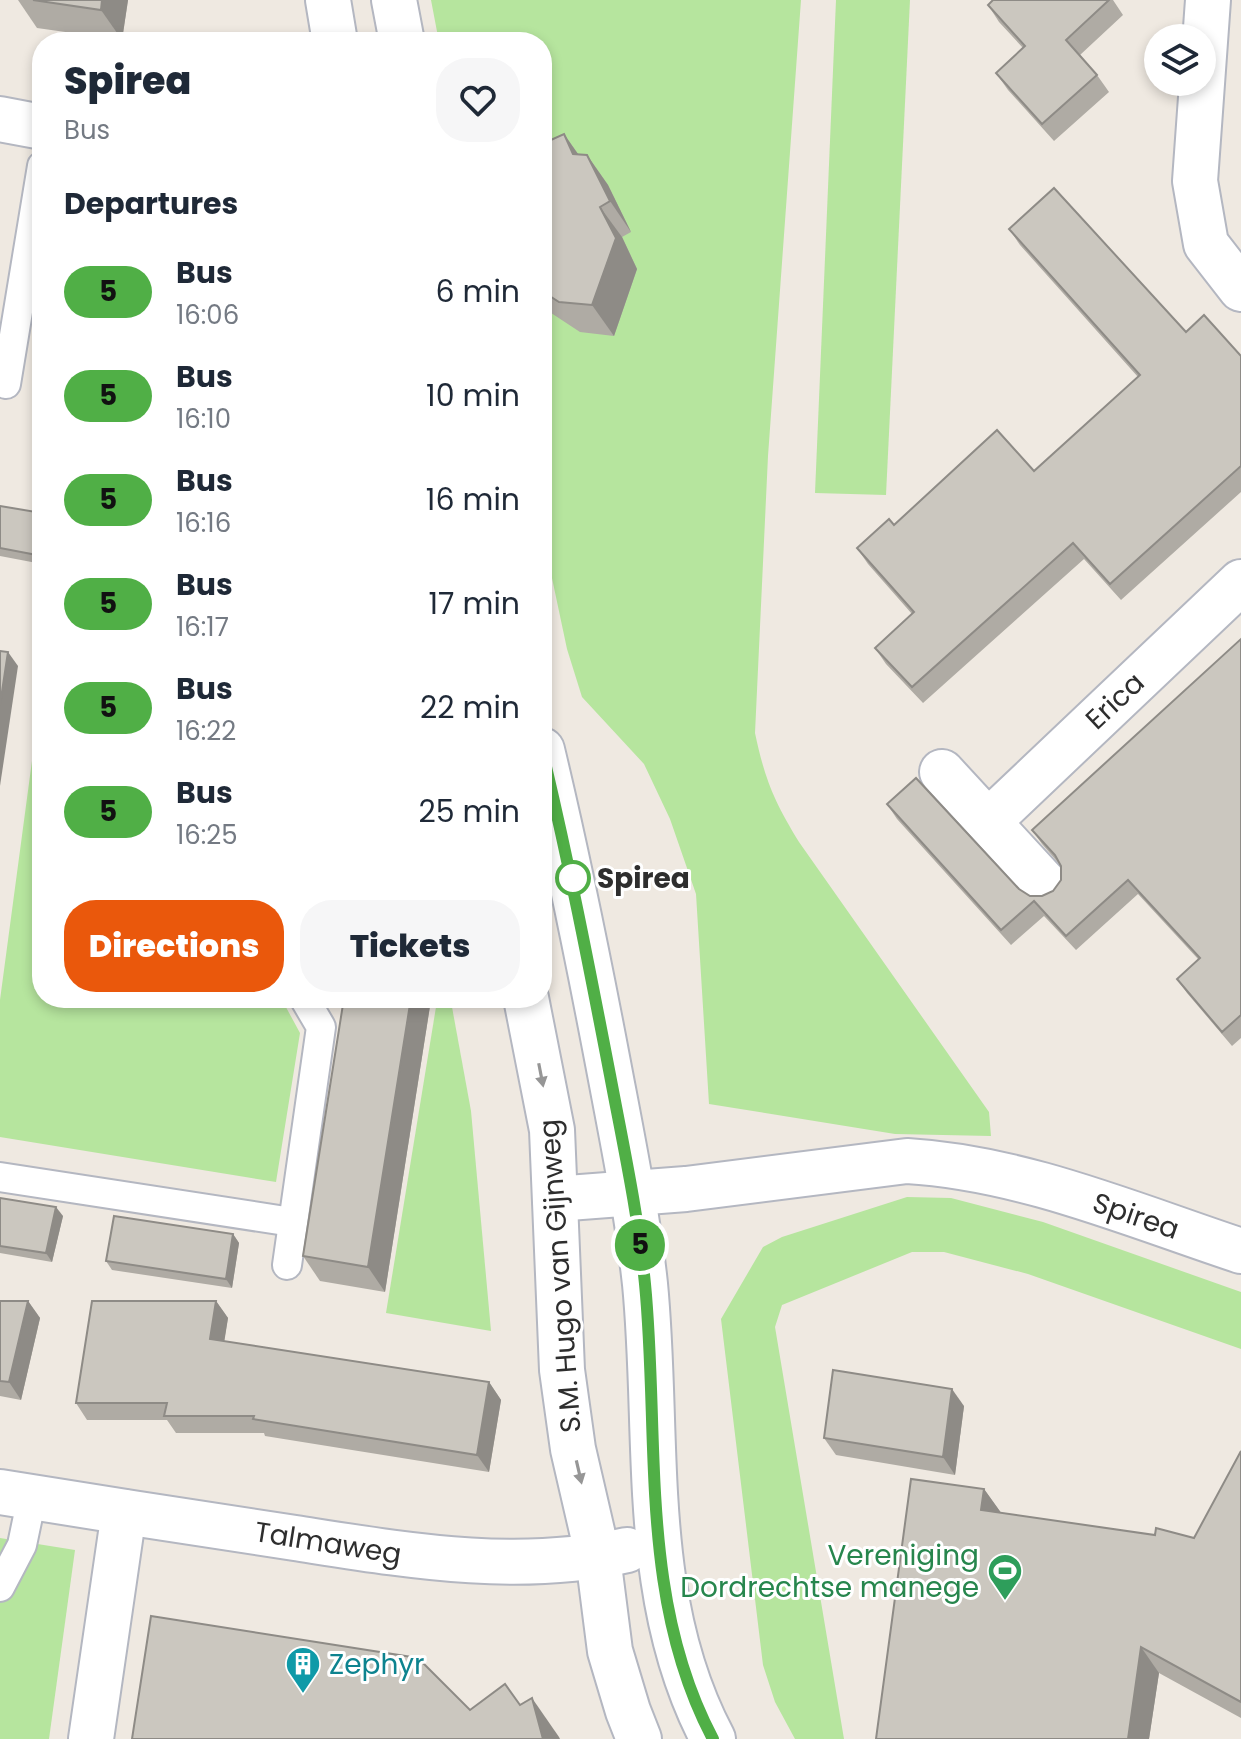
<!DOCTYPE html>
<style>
:root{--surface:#fff;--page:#f6f6f7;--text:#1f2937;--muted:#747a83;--accent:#ea580c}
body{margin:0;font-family:Poppins,sans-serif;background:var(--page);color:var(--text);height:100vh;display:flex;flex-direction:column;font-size:30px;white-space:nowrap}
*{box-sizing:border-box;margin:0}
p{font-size:26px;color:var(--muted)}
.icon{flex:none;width:44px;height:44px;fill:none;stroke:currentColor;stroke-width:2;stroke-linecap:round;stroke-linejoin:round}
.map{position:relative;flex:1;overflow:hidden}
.drawer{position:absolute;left:32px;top:32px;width:520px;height:976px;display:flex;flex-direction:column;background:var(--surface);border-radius:32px;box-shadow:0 4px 12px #0003}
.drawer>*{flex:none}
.badge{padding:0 16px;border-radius:26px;font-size:28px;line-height:52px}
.fabs{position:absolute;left:1144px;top:24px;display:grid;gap:16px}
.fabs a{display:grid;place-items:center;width:72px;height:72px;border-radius:50%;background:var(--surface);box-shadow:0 4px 12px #0003;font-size:40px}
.map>.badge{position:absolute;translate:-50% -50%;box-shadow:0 0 0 4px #fff}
h2{padding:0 32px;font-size:30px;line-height:72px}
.round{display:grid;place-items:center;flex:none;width:84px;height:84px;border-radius:32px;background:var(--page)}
.head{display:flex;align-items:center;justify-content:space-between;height:136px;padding:0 32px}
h1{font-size:38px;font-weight:800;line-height:60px}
.cta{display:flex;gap:16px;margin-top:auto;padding:16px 32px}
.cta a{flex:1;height:92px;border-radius:32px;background:var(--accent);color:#fff;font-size:32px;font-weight:800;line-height:92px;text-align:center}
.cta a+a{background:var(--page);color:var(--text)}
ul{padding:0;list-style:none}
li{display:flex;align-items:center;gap:24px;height:104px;padding:0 32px}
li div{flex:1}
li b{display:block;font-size:30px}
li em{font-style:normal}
li .badge{min-width:88px;font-weight:700;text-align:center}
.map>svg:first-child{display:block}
.green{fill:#b6e59e}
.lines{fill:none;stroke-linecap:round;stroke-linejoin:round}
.service-casing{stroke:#b4b7c1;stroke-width:32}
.minor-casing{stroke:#b4b7c1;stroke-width:48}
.tertiary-casing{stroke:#b4b7c1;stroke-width:48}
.service{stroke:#fff;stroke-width:28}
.minor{stroke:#fff;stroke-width:44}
.tertiary{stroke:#fff;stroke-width:44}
.wall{fill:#afaba4}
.shaded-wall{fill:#8e8b86}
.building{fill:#cbc7bf;stroke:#8e8b86;stroke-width:2}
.oneway{fill:#969696}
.line-casing{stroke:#fff;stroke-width:18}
.line{stroke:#50af46;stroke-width:12}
.stop-dot{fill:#fff;stroke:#50af46;stroke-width:4}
.labels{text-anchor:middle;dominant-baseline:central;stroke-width:6;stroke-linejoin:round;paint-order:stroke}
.street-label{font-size:28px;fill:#2e2e2e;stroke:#fff}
.stop-label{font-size:28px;font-weight:bold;fill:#2e2e2e;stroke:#fff;text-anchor:start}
.leisure-label{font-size:28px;fill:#27864d;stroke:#fff;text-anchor:end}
.culture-label{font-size:28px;fill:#0d838f;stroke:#fff;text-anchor:start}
</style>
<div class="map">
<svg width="1241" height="1739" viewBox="0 0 1241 1739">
<rect width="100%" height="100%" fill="#efe9e1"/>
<g class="green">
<path d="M 431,0 L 801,0 L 768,456 L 755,733 C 765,780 774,801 799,842 L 989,1112 L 991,1136 L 895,1134 L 709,1104 L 696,894 L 670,819 L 644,764 L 582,697 L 567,649 L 542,531 L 542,42 L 439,42 Z"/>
<polygon points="836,0 910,0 886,495 815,493"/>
<polygon points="42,686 42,998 281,998 300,1033 276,1182 0,1137 0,1000"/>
<polygon points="436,1007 452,1007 471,1111 491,1331 386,1313"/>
<polygon points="907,1197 951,1198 1043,1222 1241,1292 1241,1349 1028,1274 944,1252 912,1252 782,1305 775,1327 844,1739 795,1739 775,1702 763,1665 721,1319 763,1247 782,1237"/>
<polygon points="0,1538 75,1550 49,1739 0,1739"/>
</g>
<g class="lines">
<defs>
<g id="service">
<polyline points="6,384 42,166"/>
<polyline points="0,1177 292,1222"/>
<polyline points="287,1265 321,1027 304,998"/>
<polyline points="0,1587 22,1545 32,1497"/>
</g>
<g id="minor">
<polyline points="1208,0 1195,181 1206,244 1241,289"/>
<polyline points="0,119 42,127"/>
<polyline points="942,772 1047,886"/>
<polyline points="990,820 1241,582"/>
<path d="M 555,1199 L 686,1189 L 907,1161 C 1023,1168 1132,1215 1241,1251"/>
<polyline points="91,1739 124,1512"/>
</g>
<g id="tertiary">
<polyline points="328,0 335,42"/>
<polyline points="394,0 402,42"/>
<path d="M 542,750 C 567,854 588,958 608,1063 C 622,1137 637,1210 645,1284 C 660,1437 638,1598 713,1739"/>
<polyline points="526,998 552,1130 562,1370 573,1449 598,1557 610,1651 628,1711 639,1739"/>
<path d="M 0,1492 C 98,1508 197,1523 295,1538 C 405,1555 517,1575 627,1550"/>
</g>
</defs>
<use href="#service" class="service-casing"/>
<use href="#minor" class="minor-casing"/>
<use href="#tertiary" class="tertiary-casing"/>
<use href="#service" class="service"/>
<use href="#minor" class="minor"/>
<use href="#tertiary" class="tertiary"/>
</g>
<g class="wall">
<polygon points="18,0 128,0 122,40 37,28"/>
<polygon points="993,0 1113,0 1123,15 1080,55 1097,75 1109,92 1054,141 1008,90 996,73 1023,48 999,22 988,5"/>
<polygon points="564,134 578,154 587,155 608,185 631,232 622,237 637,269 614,336 580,332 542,307 542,144"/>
<polygon points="1009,229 1186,332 1241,356 1241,492 1121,600 1084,559 923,703 886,664 875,648 912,614 868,564 857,548 894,525 1034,471 1138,377 1020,245"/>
<polygon points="0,506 42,513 42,564 0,556"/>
<polygon points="1241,639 1241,1038 1232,1046 1187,993 1177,979 1198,959 1138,894 1076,950 1044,916 1011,945 897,819 887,804 1019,889 1030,896 1042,896 1053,891 1061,880 1061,866 1042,844 1032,830"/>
<polygon points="344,998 425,998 430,1006 385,1292 320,1281 303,1256"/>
<polygon points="0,1198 63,1216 52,1262 0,1253"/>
<polygon points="233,1234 239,1243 232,1288 112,1270 106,1261"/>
<polygon points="0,1301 28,1301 40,1318 21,1400 0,1396"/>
<polygon points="216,1301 228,1318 224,1341 489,1382 501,1400 489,1472 265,1436 264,1433 176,1433 167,1420 87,1420 76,1403"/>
<polygon points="964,1406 955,1475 836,1455 824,1438"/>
<polygon points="1241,1451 1241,1718 1159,1673 1149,1739 876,1739 984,1489 1001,1513 1155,1535 1194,1538"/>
</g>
<g class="shaded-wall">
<polygon points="102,0 128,0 122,40 101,10"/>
<polygon points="564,134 585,164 573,154"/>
<polygon points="587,155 608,185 631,232 610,201"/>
<polygon points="600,207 622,237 637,269 614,336 592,305"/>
<polygon points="8,652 18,666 0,786 0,705"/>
<polygon points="411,998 425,998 430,1006 385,1292 368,1267"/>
<polygon points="56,1207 63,1216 52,1262 46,1253"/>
<polygon points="233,1234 239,1243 232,1288 226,1279"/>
<polygon points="28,1301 40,1318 21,1400 9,1382"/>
<polygon points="216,1301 228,1318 222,1356 210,1339"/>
<polygon points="489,1382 501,1400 489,1472 477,1455"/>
<polygon points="952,1389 964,1406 955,1475 943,1457"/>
<polygon points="984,1489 1002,1514 981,1510"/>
<polygon points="1141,1647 1159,1673 1149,1739 1128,1739"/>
<polygon points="532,1698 559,1737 560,1739 543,1739"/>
</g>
<g class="building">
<polygon points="33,0 102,0 101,10"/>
<polygon points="993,0 1109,0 1066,40 1097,75 1042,124 996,73 1025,46 988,5"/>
<polygon points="564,134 573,154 587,155 610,201 600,207 616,238 592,305 559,302 542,291 542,144"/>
<polygon points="1054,188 1186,332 1204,315 1241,356 1241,466 1110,584 1073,543 912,687 875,648 914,612 857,548 889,519 894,525 997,430 1034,471 1140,375 1009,229"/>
<polygon points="0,506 42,513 42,556 0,548"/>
<polygon points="1241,639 1241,1015 1222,1032 1177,979 1200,958 1128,880 1066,936 1034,901 1001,930 887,804 916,778 1019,889 1030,896 1042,896 1053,891 1061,880 1061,866 1055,855 1032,830"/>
<polygon points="0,651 8,652 0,705"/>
<polygon points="344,998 411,998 368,1267 303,1256"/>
<polygon points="0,1198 56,1207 46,1253 0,1246"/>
<polygon points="114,1216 233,1234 226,1279 106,1261"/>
<polygon points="0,1301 28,1301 9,1382 0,1381"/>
<polygon points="92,1301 216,1301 210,1339 489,1382 477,1455 253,1419 254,1416 164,1416 167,1403 76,1403"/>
<polygon points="833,1370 952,1389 943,1457 824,1438"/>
<polygon points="1241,1451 1241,1702 1141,1647 1128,1739 876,1739 911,1479 984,1489 981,1510 1155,1535 1156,1528 1194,1538"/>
<polygon points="151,1616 418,1658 470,1710 505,1684 520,1705 532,1698 543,1739 132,1739"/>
</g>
<defs><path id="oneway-solid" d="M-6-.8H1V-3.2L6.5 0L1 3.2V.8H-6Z" transform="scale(2)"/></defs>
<g class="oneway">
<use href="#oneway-solid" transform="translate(541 1075) rotate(79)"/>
<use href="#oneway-solid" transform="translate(579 1472) rotate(77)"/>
</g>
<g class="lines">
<defs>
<path id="line" d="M 542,750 C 568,858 589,966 610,1075 C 623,1144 638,1213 645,1284 C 660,1437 638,1598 713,1739"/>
</defs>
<use href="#line" class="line-casing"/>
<use href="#line" class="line"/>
</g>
<defs>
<symbol id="stadium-pin" viewBox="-11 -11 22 30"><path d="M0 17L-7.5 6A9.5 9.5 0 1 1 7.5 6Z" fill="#2e9e5b" stroke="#fff"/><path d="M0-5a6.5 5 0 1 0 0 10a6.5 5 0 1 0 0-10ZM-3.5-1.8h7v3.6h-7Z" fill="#fff"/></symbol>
<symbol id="building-pin" viewBox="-11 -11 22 30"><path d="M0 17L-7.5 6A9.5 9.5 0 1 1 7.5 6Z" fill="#0f9aa8" stroke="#fff"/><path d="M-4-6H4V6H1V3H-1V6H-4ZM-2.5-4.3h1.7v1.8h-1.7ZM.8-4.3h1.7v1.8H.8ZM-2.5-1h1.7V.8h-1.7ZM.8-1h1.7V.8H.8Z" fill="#fff"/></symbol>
</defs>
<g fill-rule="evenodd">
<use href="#stadium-pin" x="985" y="1551" width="40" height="54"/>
<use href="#building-pin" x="283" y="1644" width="40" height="54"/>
</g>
<circle class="stop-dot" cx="573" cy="878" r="16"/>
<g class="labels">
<g class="street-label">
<text transform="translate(1115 701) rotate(-43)">Erica</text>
<text transform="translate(1136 1216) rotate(19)">Spirea</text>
<text transform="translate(560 1276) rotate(-94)">S.M. Hugo van Gijnweg</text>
<text transform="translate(328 1543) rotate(9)">Talmaweg</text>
</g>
<g class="stop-label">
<text x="597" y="878">Spirea</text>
</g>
<g class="leisure-label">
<text x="979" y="1555">Vereniging<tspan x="979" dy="32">Dordrechtse manege</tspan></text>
</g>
<g class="culture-label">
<text x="329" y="1664">Zephyr</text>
</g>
</g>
</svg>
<div class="fabs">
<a><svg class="icon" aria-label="layers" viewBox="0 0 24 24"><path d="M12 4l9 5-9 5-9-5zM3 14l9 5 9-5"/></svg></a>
</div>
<b class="badge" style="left:640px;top:1245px;background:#50af46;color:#111">5</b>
<section class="drawer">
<div class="head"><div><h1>Spirea</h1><p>Bus</p></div><a class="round"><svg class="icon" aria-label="heart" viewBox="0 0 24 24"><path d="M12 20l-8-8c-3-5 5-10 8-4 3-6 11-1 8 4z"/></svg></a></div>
<h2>Departures</h2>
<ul>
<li><span class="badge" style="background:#50af46;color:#111">5</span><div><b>Bus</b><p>16:06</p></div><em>6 min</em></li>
<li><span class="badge" style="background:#50af46;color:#111">5</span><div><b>Bus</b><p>16:10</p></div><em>10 min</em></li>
<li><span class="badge" style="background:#50af46;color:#111">5</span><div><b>Bus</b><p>16:16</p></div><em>16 min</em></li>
<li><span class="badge" style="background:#50af46;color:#111">5</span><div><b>Bus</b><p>16:17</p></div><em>17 min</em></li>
<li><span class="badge" style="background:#50af46;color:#111">5</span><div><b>Bus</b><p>16:22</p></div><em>22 min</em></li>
<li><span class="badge" style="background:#50af46;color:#111">5</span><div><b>Bus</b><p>16:25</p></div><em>25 min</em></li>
</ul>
<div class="cta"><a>Directions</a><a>Tickets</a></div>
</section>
</div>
